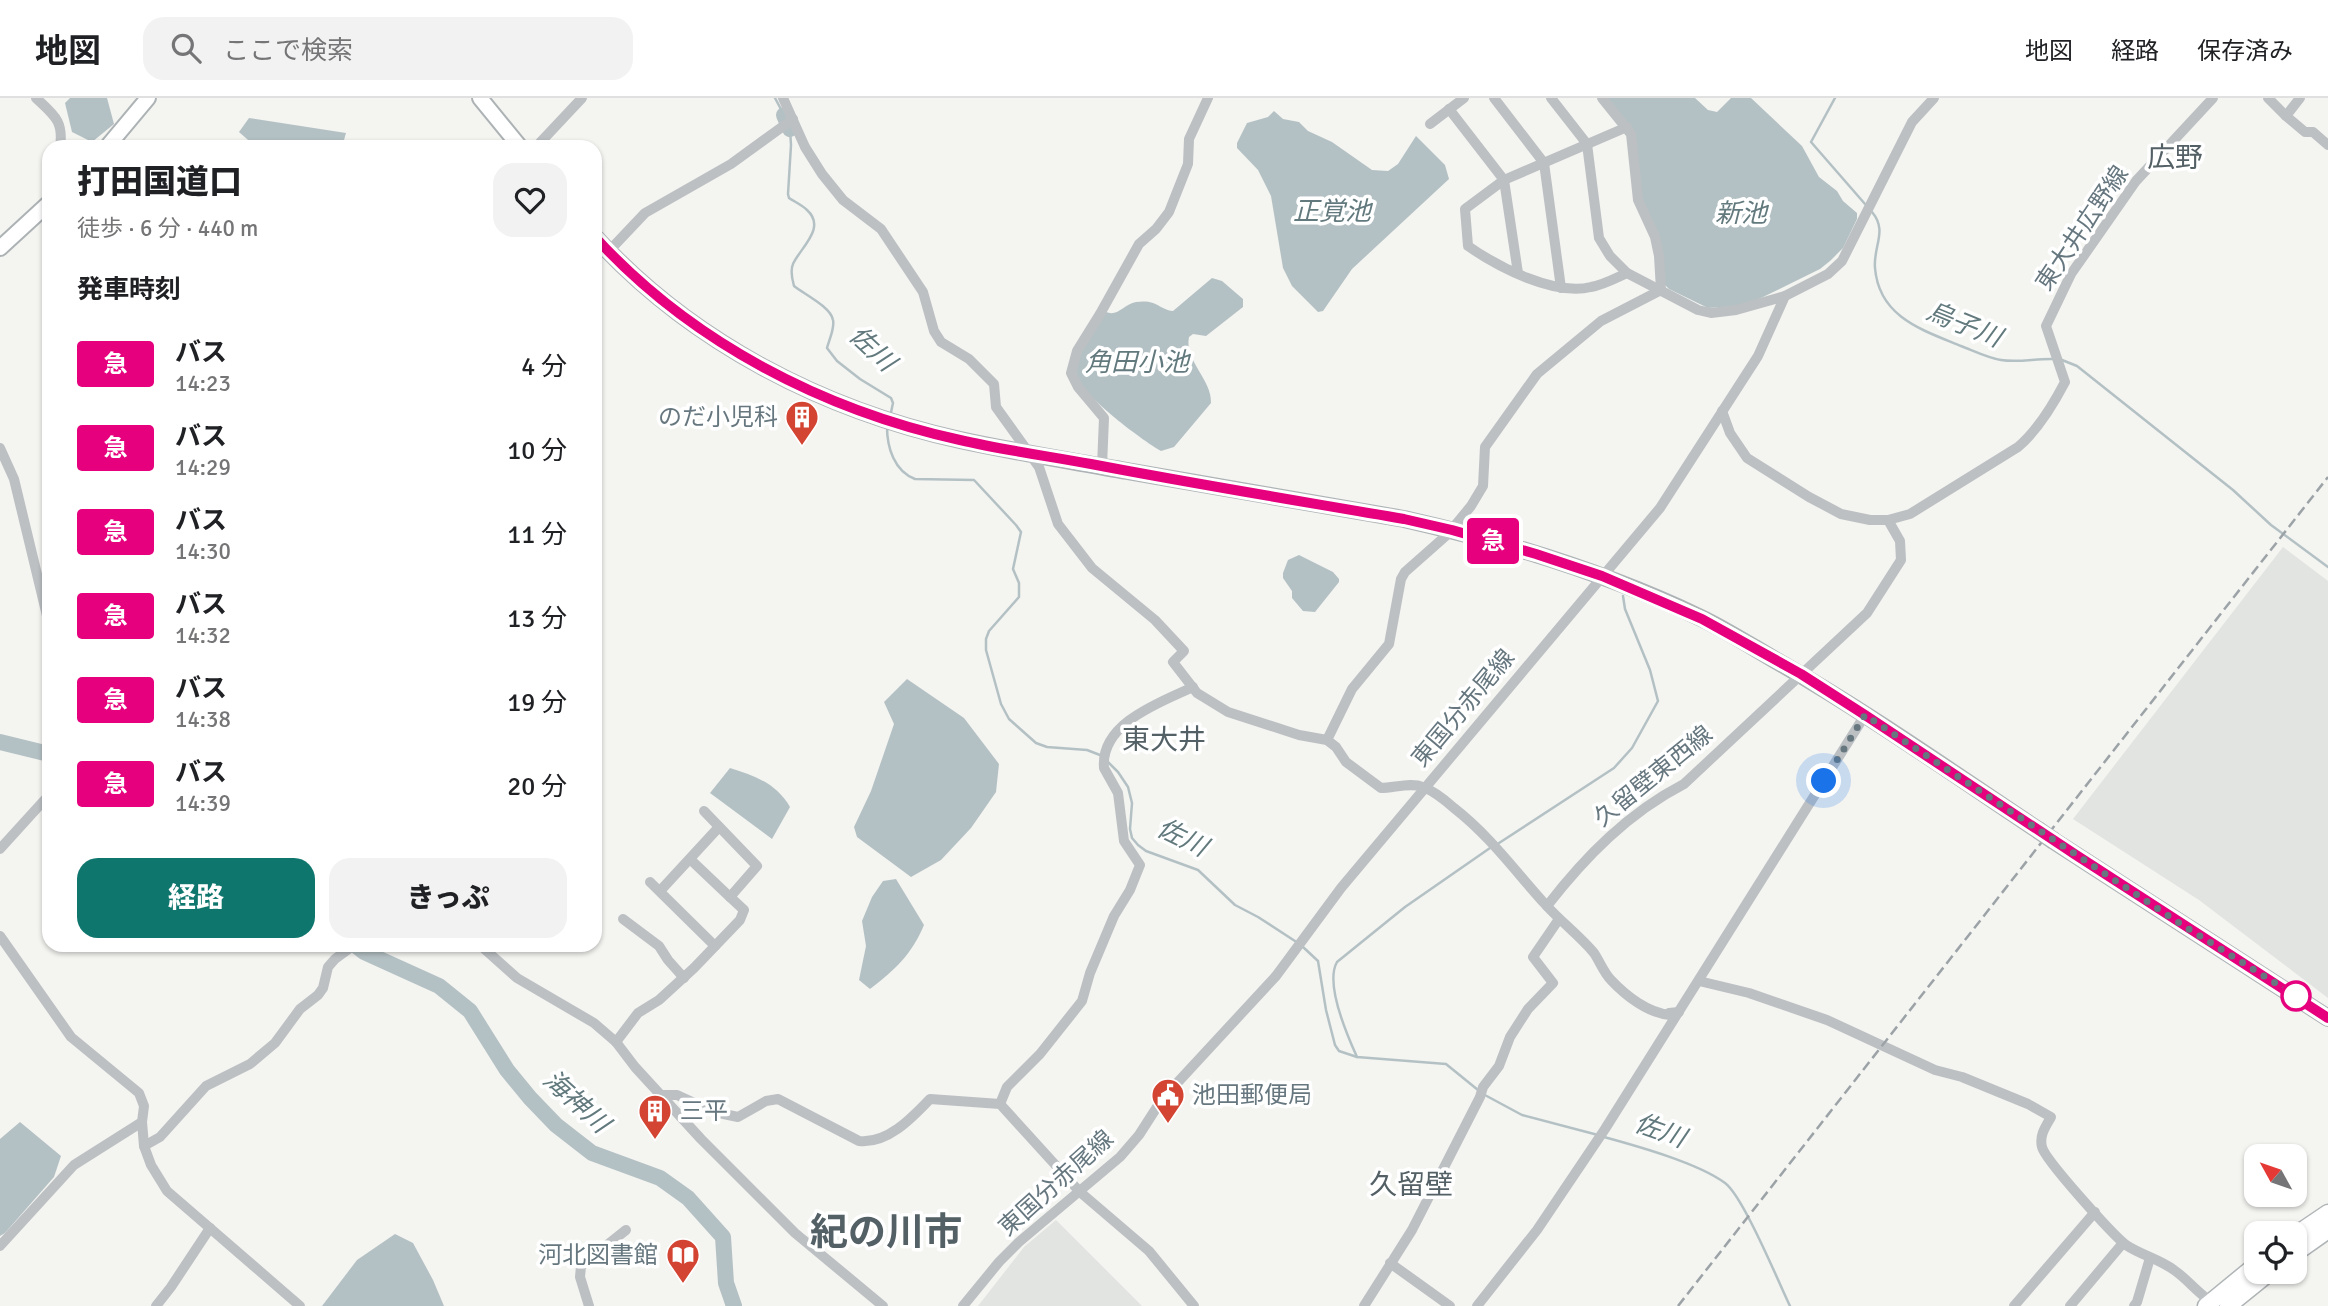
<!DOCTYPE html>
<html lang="ja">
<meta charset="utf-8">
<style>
:root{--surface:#fff;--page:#f2f2f2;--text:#202124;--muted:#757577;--line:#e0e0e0;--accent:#0f766e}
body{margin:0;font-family:Signika,"Noto Sans JP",sans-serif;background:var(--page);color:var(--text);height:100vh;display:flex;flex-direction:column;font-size:26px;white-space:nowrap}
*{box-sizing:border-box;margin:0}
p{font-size:23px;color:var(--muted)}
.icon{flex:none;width:38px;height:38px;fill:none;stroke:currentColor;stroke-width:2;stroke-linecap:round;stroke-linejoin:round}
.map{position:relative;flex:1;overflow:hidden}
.drawer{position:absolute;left:42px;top:42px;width:560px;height:812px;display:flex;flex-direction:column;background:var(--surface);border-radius:21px;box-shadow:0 2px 5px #0004}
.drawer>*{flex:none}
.badge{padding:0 14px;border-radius:5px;font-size:24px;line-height:46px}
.needle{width:46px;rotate:310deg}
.controls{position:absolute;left:2244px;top:1046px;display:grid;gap:14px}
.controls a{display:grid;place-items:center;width:63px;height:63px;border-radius:14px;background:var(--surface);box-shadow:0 2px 5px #0004;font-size:35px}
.you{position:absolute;width:35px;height:35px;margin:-18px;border:5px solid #fff;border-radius:50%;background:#1a73e8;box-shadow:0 0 0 10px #1a73e833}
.map>.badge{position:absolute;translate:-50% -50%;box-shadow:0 0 0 4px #fff}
h2{padding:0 35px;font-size:26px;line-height:63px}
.round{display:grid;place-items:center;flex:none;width:74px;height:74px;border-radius:21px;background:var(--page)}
.summary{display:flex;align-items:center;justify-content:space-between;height:119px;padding:0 35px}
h1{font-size:33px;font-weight:800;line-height:52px}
.button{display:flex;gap:14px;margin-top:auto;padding:14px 35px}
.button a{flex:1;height:80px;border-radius:21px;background:var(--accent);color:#fff;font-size:28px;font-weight:800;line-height:80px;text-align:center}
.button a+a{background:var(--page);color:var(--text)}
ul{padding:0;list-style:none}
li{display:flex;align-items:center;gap:21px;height:84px;padding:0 35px}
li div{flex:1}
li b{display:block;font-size:26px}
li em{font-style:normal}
li .badge{min-width:77px;font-weight:700;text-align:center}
header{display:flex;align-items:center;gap:42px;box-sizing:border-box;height:98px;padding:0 35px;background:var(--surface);border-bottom:2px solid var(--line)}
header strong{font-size:33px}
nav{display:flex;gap:38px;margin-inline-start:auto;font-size:24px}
.search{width:490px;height:63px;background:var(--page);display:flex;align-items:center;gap:18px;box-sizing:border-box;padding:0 24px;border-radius:21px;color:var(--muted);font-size:26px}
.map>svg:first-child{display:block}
.built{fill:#e2e4e1}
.water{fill:#b4c1c4}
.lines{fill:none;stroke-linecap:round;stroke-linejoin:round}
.stream{stroke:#b4c1c4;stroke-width:2.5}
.river{stroke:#b4c1c4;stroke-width:16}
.major-casing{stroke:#adb3b5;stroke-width:18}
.highway-casing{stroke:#afb4b6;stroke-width:19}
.minor{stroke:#bcc0c3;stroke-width:10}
.major{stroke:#fff;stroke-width:14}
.highway{stroke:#fff;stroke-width:16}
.rail{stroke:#9ca3a7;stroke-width:2.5;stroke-dasharray:10 5;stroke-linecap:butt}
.major-bridge-casing{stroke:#adb3b5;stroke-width:18;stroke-linecap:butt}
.major-bridge{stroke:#fff;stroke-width:14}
.line-casing{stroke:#fff;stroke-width:16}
.line{stroke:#e6007e;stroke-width:10}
.walk{stroke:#66777f;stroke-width:7;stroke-dasharray:0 12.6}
.stop-dot{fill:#fff;stroke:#e6007e;stroke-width:3.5}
.labels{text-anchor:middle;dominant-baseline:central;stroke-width:7;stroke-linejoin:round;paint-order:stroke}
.street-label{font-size:24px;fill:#66777f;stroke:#fff}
.poi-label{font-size:24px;fill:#66777f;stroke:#fff;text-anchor:end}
.water-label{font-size:26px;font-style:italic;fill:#62797d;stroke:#fff}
.quarter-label{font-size:28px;fill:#536065;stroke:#fff}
.town-label{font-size:38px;font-weight:bold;fill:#536065;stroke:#fff}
</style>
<header>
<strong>地図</strong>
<div class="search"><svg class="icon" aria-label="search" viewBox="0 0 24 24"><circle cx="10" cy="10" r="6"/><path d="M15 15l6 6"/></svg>ここで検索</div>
<nav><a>地図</a><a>経路</a><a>保存済み</a></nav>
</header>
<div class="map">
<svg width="2328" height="1208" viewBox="0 0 2328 1208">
<rect width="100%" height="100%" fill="#f4f4f1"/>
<g class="built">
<polygon points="2283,449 2328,483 2328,900 2199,802 2073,721"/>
<polygon points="1056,1122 1142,1208 978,1208 1024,1149"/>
</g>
<g class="water">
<polygon points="70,0 107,0 114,26 92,44 72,34 65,5"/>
<polygon points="1607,0 1695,0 1708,12 1717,14 1731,0 1751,0 1802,48 1819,79 1837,93 1843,103 1857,115 1857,121 1843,150 1830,163 1820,171 1761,200 1739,208 1708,210 1669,191 1665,187 1641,101 1632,33"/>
<polygon points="1274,13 1283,21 1299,24 1308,33 1332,44 1372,72 1388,73 1398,66 1416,38 1445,67 1449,81 1352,171 1323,213 1318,214 1292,188 1283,170 1271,98 1258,72 1237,50 1237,45 1247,25 1268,19"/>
<polygon points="249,20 346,35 342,49 256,49 239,34"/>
<path d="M 1212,180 L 1222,183 L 1243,201 L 1243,209 L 1206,238 L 1193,236 L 1189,239 C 1184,263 1212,281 1211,305 L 1174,349 L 1161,353 C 1142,342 1076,294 1076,273 C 1077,251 1095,231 1106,214 C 1118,219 1124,206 1136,204 C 1157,201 1158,211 1173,213 Z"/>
<polygon points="1299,457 1333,474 1339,481 1339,484 1315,514 1303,513 1292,500 1292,493 1283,480 1283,475 1288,462"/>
<polygon points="907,581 964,620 999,666 996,694 971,730 941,762 911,779 857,739 854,729 871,693 894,626 884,604"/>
<path d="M 730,670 C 755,678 776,685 790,709 L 772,741 L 710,695 Z"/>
<path d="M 896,781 L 924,827 C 912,856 895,872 870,891 L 859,882 L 866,848 L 862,823 L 872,799 L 883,783 Z"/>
<polygon points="20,1024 61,1058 54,1079 5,1135 0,1138 0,1041"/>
<polygon points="395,1136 413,1145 433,1182 444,1208 322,1208 357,1162"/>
</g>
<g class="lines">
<g class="stream">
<polyline points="775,0 784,17"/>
<polyline points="1835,0 1811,44 1865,106"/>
<path d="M 790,31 L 791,47 L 788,96 L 789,100 C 795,104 802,107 807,112 C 827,130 800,150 793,166 C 790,173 792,181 794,188 C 804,196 831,209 833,222 C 835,230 829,242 827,250 L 837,263 L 860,281 L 891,300 L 893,305 L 890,319"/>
<path d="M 1872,114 C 1888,133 1873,148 1875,170 C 1879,219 1922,232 1961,248 C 1974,253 1988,260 2001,262 C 2019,265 2037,260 2055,261"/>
<polyline points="2062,262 2077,268 2233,392 2271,427 2328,469"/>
<path d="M 887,329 C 887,349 894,373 915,381 L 974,382 L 1016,427 L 1021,434 L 1013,471 L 1019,485 L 1019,499 L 989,533 L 986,541 L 986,552 L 1001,606 L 1009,621 L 1036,645 L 1047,649 L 1087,652 L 1100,657"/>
<polyline points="1108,664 1118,674 1128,689 1132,705 1130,731 1132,740 1138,747 1146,753 1198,772 1235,807 1258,819 1298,845"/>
<polyline points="1496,747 1614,670 1632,650 1658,603 1650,572 1625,511 1623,498"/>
<polyline points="1303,849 1318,863 1326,912 1335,947 1339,953 1357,959 1446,966 1478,992"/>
<path d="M 1357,959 C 1347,937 1325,885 1337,864 L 1405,809 L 1490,750"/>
<polyline points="1483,996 1522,1017 1598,1037"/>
<path d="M 1604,1039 C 1637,1048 1698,1065 1725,1085 C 1743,1098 1778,1183 1790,1208"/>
</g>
<g class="river">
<polyline points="784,17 790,31"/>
<polyline points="0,644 49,656"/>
<polyline points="355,847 364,854 439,888 470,913 507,972 530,1000 556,1027 592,1055 660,1080 688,1100 723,1139 726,1185 734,1208"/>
</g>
<defs>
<g id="major">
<polyline points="480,0 520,49"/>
<polyline points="107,49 148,0"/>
<path d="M 595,139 C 691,244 823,312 960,342 C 1015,354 1072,363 1127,373 C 1219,389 1312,405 1404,421 C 1506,444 1607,475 1701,520 C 1726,532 1751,548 1775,562 C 1866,614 1951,674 2038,732"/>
<polyline points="0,150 49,105"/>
<polyline points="2054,743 2328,920"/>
</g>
<g id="highway">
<polyline points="2294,1138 2328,1115"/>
<polyline points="2294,1156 2328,1132"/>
<polyline points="2206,1208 2256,1167"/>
<polyline points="2228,1208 2270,1174"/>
</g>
</defs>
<use href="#major" class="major-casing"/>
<use href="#highway" class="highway-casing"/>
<g class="minor">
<path d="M 36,0 C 54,17 64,23 60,49"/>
<path d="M 783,0 L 805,49 L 822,76 L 843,102 L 881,131 L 923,194 L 934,233 L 941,244 L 969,261 L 994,286 L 996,309 L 1039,369 L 1058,426 L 1092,470 L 1155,522 L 1184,553 L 1173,564 L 1197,595 L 1228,614 L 1299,637 L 1327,642 L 1336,649 L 1346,664 L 1381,690 C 1394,690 1411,684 1423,689 C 1434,693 1445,702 1454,710 C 1490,738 1515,773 1545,806 C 1560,823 1580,838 1594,855 C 1600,864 1604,875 1611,882 C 1626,898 1648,915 1670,917 L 1669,915 L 1679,914"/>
<polyline points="1494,0 1544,65 1561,190"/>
<polyline points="1551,0 1587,46 1599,140 1610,158 1627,175 1698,212 1711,215 1736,212 1785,198"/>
<polyline points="2268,0 2286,18 2300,0"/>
<polyline points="1449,11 1504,82 1518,175"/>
<polyline points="2286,18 2305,34 2313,34 2328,47"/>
<polyline points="1430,26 1464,0"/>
<polyline points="536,49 582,0"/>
<polyline points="609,153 645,115 731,66 793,21"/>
<path d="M 1627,175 C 1616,180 1603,187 1591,189 C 1554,198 1498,169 1468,148 L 1465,111 L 1504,82 L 1627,29"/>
<path d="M 1722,313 L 1730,335 L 1747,360 L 1809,399 L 1841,416 L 1870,422 L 1888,422 L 1910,416 L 2018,349 C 2038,332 2053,307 2065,284 L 2046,228 L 2071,176 L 2136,83 L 2213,0"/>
<polyline points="0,350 14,381 49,526"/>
<polyline points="1102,368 1104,320 1078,289 1071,275 1077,253 1100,216 1139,146 1156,131 1169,114 1188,66 1189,41 1208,0"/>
<polyline points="1327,642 1352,591 1389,546 1401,481 1405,474 1448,436 1471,408 1483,388 1485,349 1537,276 1601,223 1661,192 1659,158 1655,139 1638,102 1631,36 1602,0"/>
<polyline points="0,751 49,697"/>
<polyline points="690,761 730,799"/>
<polyline points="650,784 715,848"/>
<polyline points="660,793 719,729"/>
<path d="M 1547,808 C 1585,759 1628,715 1684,686 L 1867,515 L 1901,462 L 1900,443 L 1888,422"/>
<polyline points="623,821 659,848 668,862 684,880"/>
<polyline points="0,838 71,939 139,995 144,1008 142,1024 144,1048 151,1067 167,1093 300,1208"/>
<polyline points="480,847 517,880 594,925 616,944 635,969 701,1041 795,1135 883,1208"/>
<path d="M 1699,883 L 1749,895 L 1827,922 L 1935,972 L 1962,979 L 2028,1006 L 2051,1019 C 2046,1028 2039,1037 2042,1049 C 2045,1062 2113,1137 2126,1147 C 2141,1157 2159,1161 2174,1172 C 2190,1183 2202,1201 2220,1208"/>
<polyline points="616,944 638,915 659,902 694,870 740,822 744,812 730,799 757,768 704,713"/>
<path d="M 660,997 L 677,997 L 714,1014 L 738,1019 L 766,1003 L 778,1001 L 859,1043 C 887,1046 911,1021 930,1001 L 1000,1006 L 1080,1094 L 1149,1153 L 1194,1208"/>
<path d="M 1000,1006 L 1007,989 L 1040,956 L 1082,903 L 1090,875 L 1114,818 L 1130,792 L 1140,767 L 1124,743 L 1118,695 L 1104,670 C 1100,625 1161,604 1193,589"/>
<polyline points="144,1048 160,1039 206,988 250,966 275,945 300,911 318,897 323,890 328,869 335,861 354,847"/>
<polyline points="0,1148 74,1067 142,1024"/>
<polyline points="1390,1165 1450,1208"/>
<polyline points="156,1208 171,1189 210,1130"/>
<polyline points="589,1208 580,1179 581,1168 626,1132"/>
<polyline points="963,1208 999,1164 1019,1144 1120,1059 1139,1037 1157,1009 1178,984 1276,878 1341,790 1660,410 1758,258 1785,198 1828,176 1842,163 1912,24 1934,0"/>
<polyline points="1364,1208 1412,1132 1480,999 1483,989 1499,968 1510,939 1528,911 1553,885 1533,859 1559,821"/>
<polyline points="1477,1208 1537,1132 1605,1031 1865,617"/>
<polyline points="2014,1208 2095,1114"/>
<polyline points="2070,1208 2123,1145"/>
<polyline points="2134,1208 2137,1204 2150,1160"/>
</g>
<use href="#major" class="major"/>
<use href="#highway" class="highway"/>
<polyline class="rail" points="1678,1208 2328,379"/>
<defs>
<polyline id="major-bridge" points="2038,732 2054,743"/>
</defs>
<use href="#major-bridge" class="major-bridge-casing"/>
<use href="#major-bridge" class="major-bridge"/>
</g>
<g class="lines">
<defs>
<path id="line" d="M 595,139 C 691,244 823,312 960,342 C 1003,352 1047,358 1091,366 C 1195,386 1300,403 1404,421 L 1452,432 L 1536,456 L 1602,478 L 1702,521 L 1801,576 L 1865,617 L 2076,757 L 2328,920"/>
</defs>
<use href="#line" class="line-casing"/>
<use href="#line" class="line"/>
<polyline class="walk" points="1824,683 1865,617 2184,828 2296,898"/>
</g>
<defs>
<symbol id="building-pin" viewBox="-11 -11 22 30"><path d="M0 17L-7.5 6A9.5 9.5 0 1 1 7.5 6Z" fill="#d34432" stroke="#fff"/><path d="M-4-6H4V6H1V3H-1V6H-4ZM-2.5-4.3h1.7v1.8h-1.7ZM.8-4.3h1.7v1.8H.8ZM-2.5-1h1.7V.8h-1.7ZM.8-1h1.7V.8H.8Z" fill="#fff"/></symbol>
<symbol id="civic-pin" viewBox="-11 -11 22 30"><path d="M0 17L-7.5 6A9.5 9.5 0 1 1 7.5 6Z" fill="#d34432" stroke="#fff"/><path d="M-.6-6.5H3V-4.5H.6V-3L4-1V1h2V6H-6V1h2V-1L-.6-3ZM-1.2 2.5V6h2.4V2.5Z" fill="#fff"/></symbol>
<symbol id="library-pin" viewBox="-11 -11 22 30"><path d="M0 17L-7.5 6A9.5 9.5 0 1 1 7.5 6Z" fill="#d34432" stroke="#fff"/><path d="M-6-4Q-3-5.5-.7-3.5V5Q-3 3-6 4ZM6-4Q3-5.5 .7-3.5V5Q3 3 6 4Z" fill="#fff"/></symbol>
</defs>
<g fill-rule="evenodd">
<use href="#building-pin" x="783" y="300" width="38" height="52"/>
<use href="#civic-pin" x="1149" y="978" width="38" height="52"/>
<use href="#building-pin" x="636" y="994" width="38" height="52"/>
<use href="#library-pin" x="664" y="1138" width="38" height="52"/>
</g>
<circle class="stop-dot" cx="2296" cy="898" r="14"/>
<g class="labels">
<g class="street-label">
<text transform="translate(2082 130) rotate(-56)">東大井広野線</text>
<text transform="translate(1463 610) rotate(-50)">東国分赤尾線</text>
<text transform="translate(1653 678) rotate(-39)">久留壁東西線</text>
<text transform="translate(1056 1085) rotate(-42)">東国分赤尾線</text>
</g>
<g class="poi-label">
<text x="778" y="319">のだ小児科</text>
<text x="1192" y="997" text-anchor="start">池田郵便局</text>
<text x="680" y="1013" text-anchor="start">三平</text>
<text x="658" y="1157">河北図書館</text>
</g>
<g class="water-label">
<text x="1332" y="114">正覚池</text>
<text x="1741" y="116">新池</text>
<text transform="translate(1964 227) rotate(22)">烏子川</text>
<text transform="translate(872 251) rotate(43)">佐川</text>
<text x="1137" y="265">角田小池</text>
<text transform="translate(1182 740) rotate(26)">佐川</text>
<text transform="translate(576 1004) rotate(42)">海神川</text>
<text transform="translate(1660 1033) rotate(20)">佐川</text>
</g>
<g class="quarter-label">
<text x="2175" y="60">広野</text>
<text x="1164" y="642">東大井</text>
<text x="1411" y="1087">久留壁</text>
</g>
<g class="town-label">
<text x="886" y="1134">紀の川市</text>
</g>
</g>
</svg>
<div class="controls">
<a><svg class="needle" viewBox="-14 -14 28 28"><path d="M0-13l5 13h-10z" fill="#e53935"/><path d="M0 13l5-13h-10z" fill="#757577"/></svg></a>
<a><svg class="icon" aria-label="locate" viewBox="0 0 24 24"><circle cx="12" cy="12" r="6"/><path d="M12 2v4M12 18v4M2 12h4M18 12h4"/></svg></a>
</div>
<div class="you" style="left:1824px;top:683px"></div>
<b class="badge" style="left:1493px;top:443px;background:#e6007e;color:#fff">急</b>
<section class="drawer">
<div class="summary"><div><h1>打田国道口</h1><p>徒歩 · 6 分 · 440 m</p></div><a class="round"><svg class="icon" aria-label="heart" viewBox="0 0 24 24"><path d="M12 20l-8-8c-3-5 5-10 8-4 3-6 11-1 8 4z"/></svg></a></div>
<h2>発車時刻</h2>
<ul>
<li><span class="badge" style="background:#e6007e;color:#fff">急</span><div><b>バス</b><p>14:23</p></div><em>4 分</em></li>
<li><span class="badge" style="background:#e6007e;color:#fff">急</span><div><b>バス</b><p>14:29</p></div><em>10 分</em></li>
<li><span class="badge" style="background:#e6007e;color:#fff">急</span><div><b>バス</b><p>14:30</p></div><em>11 分</em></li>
<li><span class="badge" style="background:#e6007e;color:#fff">急</span><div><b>バス</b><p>14:32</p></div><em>13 分</em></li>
<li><span class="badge" style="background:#e6007e;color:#fff">急</span><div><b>バス</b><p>14:38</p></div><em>19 分</em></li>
<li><span class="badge" style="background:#e6007e;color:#fff">急</span><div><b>バス</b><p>14:39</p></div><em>20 分</em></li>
</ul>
<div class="button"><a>経路</a><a>きっぷ</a></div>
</section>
</div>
